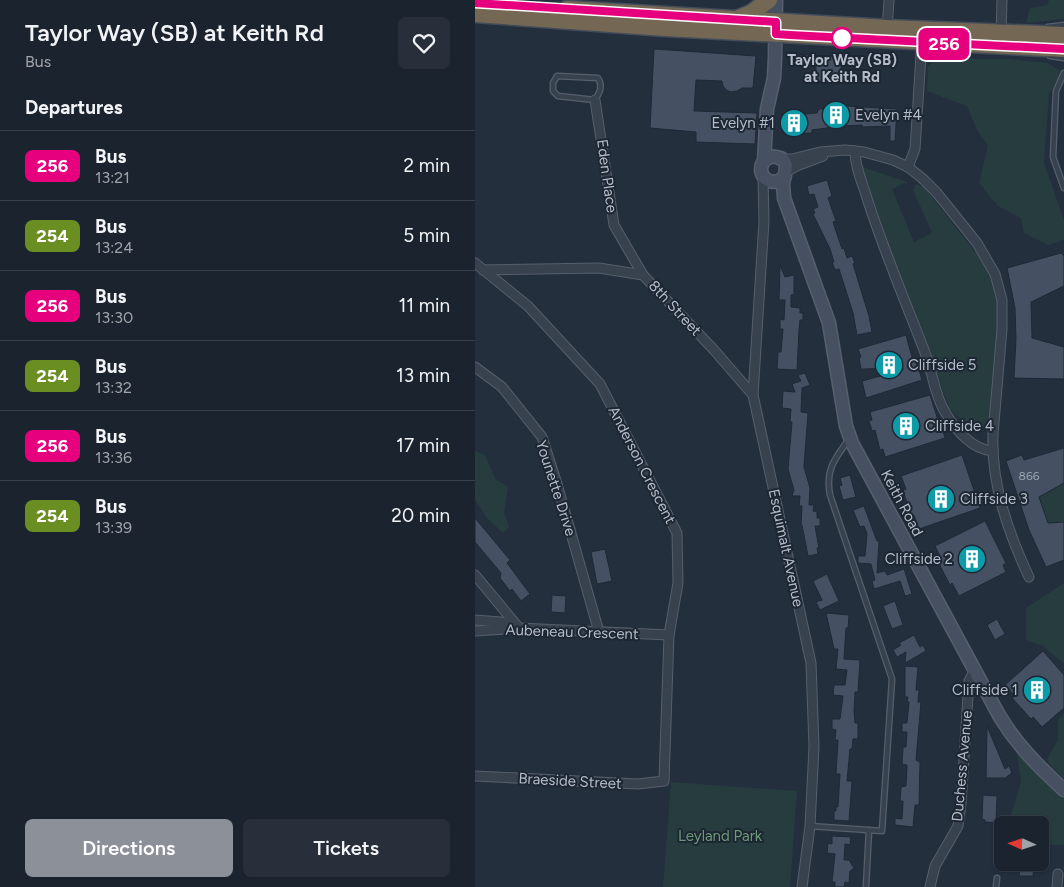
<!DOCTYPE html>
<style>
:root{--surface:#1b232e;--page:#282f3a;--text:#f1f3f6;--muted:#a0a4aa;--line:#39404a;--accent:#8c9099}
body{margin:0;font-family:Figtree,sans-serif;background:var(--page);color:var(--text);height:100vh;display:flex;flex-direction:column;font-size:19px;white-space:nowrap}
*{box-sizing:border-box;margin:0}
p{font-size:16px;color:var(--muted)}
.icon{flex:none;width:28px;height:28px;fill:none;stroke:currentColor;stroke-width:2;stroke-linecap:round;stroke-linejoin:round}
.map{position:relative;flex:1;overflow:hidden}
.drawer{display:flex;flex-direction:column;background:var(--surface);width:475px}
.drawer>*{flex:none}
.badge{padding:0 10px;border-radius:8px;font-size:18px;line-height:32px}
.needle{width:32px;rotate:273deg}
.controls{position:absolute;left:519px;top:816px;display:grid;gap:10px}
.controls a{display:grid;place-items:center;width:55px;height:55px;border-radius:8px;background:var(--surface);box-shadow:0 1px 4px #0004,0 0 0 1px var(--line);font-size:25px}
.map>.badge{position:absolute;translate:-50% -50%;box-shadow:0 0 0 2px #fff}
h2{padding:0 25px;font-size:19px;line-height:45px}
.round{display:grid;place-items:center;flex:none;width:52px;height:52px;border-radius:8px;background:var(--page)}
.head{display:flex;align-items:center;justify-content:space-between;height:85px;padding:0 25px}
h1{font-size:24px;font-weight:600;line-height:38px}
.cta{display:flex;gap:10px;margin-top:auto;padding:10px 25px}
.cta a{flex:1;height:58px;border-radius:8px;background:var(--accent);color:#fff;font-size:20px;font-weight:600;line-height:58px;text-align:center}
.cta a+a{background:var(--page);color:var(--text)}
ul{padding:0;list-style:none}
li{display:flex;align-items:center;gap:15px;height:70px;padding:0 25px;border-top:1px solid var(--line)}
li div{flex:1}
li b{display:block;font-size:19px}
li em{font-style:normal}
li .badge{min-width:55px;font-weight:700;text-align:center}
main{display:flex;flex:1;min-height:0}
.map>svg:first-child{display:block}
.green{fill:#263c3f}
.building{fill:#455162;stroke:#1f2835}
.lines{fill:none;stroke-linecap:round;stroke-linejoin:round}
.lane-casing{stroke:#565f6c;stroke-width:7}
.street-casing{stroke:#565f6c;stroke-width:11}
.secondary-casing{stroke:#565f6c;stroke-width:15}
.highway-casing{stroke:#434c59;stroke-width:19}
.lane{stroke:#38414e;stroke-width:4.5}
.street{stroke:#38414e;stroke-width:9}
.secondary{stroke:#465061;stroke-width:12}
.highway{stroke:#746855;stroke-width:16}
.line-casing{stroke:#fff;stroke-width:11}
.line{stroke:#e6007e;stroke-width:8}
.stop-dot{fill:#fff;stroke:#e6007e;stroke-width:2.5}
.labels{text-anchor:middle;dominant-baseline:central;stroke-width:4;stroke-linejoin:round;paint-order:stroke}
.number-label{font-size:12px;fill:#98a1af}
.stop-label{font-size:15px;font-weight:bold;fill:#b4bcc9;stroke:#1d2633}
.poi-label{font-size:15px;fill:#b4bcc9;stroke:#1d2633;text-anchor:start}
.street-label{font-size:15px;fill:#b4bcc9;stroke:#1d2633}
.park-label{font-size:15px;fill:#6b9a76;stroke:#1d2633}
</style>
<main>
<section class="drawer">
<div class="head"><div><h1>Taylor Way (SB) at Keith Rd</h1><p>Bus</p></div><a class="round"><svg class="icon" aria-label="heart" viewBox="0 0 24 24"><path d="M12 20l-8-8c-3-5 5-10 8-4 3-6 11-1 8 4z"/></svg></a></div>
<h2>Departures</h2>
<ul>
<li><span class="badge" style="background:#e6007e;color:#fff">256</span><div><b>Bus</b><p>13:21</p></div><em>2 min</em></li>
<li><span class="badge" style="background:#6b8e23;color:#fff">254</span><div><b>Bus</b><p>13:24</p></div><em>5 min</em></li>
<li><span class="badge" style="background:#e6007e;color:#fff">256</span><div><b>Bus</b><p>13:30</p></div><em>11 min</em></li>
<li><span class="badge" style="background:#6b8e23;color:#fff">254</span><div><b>Bus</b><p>13:32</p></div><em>13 min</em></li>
<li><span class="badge" style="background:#e6007e;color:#fff">256</span><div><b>Bus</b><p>13:36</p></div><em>17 min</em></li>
<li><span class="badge" style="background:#6b8e23;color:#fff">254</span><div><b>Bus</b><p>13:39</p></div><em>20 min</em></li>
</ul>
<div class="cta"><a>Directions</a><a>Tickets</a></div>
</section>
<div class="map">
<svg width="589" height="887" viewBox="0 0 589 887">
<rect width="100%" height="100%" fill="#242f3e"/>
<g class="green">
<polygon points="574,0 589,0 589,19 551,23 555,8 572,5"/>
<polygon points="461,57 507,59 534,59 572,63 589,73 574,93 569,163 589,220 589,240 573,245 549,233 546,218 523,206 504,183 513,146 502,130 492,106 452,91 453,67"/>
<polygon points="387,167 432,182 417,189 439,242 457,233 438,190 441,184 449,187 512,267 520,293 525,310 515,423 499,433 475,409 435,305"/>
<polygon points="0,451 10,455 21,480 33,486 29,512 34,527 28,533 12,518 0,499"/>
<polygon points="589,483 589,522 573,523 564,497"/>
<polygon points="589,583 589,662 588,663 568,646 551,640 551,608"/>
<polygon points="589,714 589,779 575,765 572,759 583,740 583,720"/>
<polygon points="542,753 589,798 589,845 565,845 565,825 533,825 546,782"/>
<polygon points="196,782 322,791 315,887 188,887"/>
</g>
<g class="building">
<polygon points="179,49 281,56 278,88 267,88 262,91 256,92 251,90 248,86 247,81 221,80 219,111 282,113 280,144 221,142 221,132 175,128"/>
<polygon points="320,54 367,57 365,83 340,81 341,66 319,65"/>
<polygon points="372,106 422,109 420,141 415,141 415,126 387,127 387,125 366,126 337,130 337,133 318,134 318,131 314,130 315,116 316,115 342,113 344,109 356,109 358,107 372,107"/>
<polygon points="352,180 357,196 353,198 361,221 358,222 367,249 369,248 372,258 377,256 380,263 378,264 394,316 397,332 382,335 378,313 364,269 360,270 357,262 359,262 355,249 338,214 340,213 338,209 343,207 339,194 334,195 332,186"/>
<polygon points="586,253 589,256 589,286 556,302 557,338 589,347 589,379 539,378 541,339 540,308 532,268"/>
<polygon points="305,265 310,277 319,275 319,294 316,295 316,307 325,308 325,313 328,313 328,320 325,320 324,330 322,370 302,369 303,352 306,352 308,329 305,329 305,319 309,320 310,300 304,300"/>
<polygon points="431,335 438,361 441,360 447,380 391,398 387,381 428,370 428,368 386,369 384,358 386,357 383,349"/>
<polygon points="330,373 335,385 327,388 326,412 333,413 329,467 335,488 334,505 339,505 338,511 342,512 342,518 345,518 345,526 340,526 344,548 342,548 343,554 333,556 327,525 326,525 327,506 324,506 325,496 317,496 319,490 313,469 317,422 315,422 316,409 307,408 308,391 320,392 317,384 326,381 323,375"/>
<polygon points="455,395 463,420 465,420 470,438 410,457 408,449 405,450 400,430 397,431 394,421 397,420 395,412"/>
<polygon points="589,448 589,483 564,497 573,523 589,522 589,560 571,567 554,530 531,461 547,455 549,460"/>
<polygon points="487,455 505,508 444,529 439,515 436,516 428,490 431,489 426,476"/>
<polygon points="375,475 381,497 368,500 364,486 367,485 365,478"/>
<polygon points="389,506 402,541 404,541 402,573 410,571 412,575 429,569 437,594 430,596 425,581 399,589 397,581 400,580 396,564 383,563 383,556 390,556 392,534 389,526 385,527 378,510"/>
<polygon points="0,518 35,560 32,563 55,594 46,601 37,589 35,591 25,578 26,573 0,542"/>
<polygon points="510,521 531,563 528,565 531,572 484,596 477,583 475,585 462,560 466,558 460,546"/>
<polygon points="130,549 137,581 122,584 116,552"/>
<polygon points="352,574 364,601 345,610 341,602 347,600 338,581"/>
<polygon points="77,595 91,596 90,613 76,612"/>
<polygon points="420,601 428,625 417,629 408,606"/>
<polygon points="351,613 374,615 373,628 371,628 369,659 385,660 383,692 380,692 379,710 380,723 383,723 383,739 378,739 377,749 375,749 372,781 377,781 374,821 359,820 359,811 361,811 361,807 363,807 365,774 361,774 363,740 360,740 361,730 357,729 357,719 365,719 368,696 358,695 359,685 370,685 372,670 361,669 363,649 359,649"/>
<polygon points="522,619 530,634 520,640 512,625"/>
<polygon points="439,635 445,647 448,645 451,651 430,663 431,652 422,657 418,650 426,645 424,643"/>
<polygon points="568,651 589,675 589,708 567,727 558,717 556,719 537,698 540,696 530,685"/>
<polygon points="430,666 443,667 441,690 444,690 443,702 446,702 441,760 445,762 444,805 440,805 438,827 420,825 420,818 427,819 428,803 428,801 425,801 426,787 431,786 432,765 427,764 428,747 431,747 432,732 427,732 427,723 432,723 434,702 432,702 433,697 430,697"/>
<polygon points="512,726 530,769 534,766 537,773 530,778 511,778"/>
<polygon points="508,795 522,796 521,823 510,822 510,820 507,819"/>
<polygon points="357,836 376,837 375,845 370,844 369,860 374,860 379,868 375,871 374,883 370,882 369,887 360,887 360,882 357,882 360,854 352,853 353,843 357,844"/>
<polygon points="531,862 559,862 558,876 544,876 545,869 531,867"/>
</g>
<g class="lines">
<defs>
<g id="lane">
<polyline points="573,27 589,25"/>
<polyline points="575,56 589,58"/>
<polyline points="589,73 581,91 578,157 589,188"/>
<path d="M 82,76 L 123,78 C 128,86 125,92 120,100 L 83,96 L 78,91 L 78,83 Z"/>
<path d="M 335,826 L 407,831 L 417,679 L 355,495 C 350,469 360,459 374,439"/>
<polyline points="391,887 394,830"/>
<polyline points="521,887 522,878"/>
</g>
<g id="street">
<polyline points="412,30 414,0"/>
<polyline points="526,35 527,0"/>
<polyline points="120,100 139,225 168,275 239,350 278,395"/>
<path d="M 380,151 C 380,167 387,182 392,198 C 409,252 432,305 452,358 C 458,376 460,396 470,412 C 480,429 497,450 518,451"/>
<path d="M 306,159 L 317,159 L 345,152 L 370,150 L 389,152 L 418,160 L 433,167 L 447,178 L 462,193 L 502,243 L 520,274 L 527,300 L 527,329 L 518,434 C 516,484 533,532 554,577"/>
<polyline points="433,167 440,149 447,39"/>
<polyline points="311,172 324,165 348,156"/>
<polyline points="288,177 289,221 278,395 336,663 339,747 335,826 327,887"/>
<polyline points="0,263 53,306 125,384 202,533 203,583 194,635 189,781 163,784 0,776"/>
<polyline points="8,270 124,268 168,275"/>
<polyline points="0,367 27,387 67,437 82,484 124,632"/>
<polyline points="0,575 44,628"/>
<polyline points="0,620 39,623"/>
<polyline points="0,631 44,628 194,635"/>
<polyline points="455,887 460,866 483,826 486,804 494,681 500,670"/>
<polyline points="582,887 583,874"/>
</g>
<g id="secondary">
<polyline points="289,161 292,109 299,78 300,58 301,0"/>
<path d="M 310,176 C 296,191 278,173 290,160 C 293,157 297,156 301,157 C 316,159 310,173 308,183 C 308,188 309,193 309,198 L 354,323 L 371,426 L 377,443 L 525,717 C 543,746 563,766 589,790"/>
</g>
<g id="highway">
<polyline points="92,9 412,28 589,35"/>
<polyline points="0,14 190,28 589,49"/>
<polyline points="264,18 276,13 294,0"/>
</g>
</defs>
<use href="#lane" class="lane-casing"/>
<use href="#street" class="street-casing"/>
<use href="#secondary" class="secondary-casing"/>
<use href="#highway" class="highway-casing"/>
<use href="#lane" class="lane"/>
<use href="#street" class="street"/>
<use href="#secondary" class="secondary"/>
<use href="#highway" class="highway"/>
</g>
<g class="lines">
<defs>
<polyline id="line" points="0,3 301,22 301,34 315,35 589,49"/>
</defs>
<use href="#line" class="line-casing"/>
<use href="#line" class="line"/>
</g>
<defs>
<symbol id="building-disc" viewBox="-11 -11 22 22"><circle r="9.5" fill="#0f9aa8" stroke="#1d2633"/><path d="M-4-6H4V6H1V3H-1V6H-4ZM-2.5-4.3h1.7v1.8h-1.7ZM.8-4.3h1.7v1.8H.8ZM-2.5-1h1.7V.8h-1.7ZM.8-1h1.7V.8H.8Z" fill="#fff"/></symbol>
</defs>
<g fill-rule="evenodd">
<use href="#building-disc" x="345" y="99" width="32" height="32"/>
<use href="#building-disc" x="303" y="107" width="32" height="32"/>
<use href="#building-disc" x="398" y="349" width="32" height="32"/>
<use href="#building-disc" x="415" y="410" width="32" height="32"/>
<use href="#building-disc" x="450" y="483" width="32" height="32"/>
<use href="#building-disc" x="481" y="543" width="32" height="32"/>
<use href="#building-disc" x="546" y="674" width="32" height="32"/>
</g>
<circle class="stop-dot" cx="367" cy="38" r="10"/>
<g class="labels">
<g class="number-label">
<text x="554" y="476">866</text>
</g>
<g class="stop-label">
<text x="367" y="60">Taylor Way (SB)<tspan x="367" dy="17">at Keith Rd</tspan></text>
</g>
<g class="poi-label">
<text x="380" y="115">Evelyn #4</text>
<text x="300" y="123" text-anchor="end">Evelyn #1</text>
<text x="433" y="365">Cliffside 5</text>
<text x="450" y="426">Cliffside 4</text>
<text x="485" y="499">Cliffside 3</text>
<text x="478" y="559" text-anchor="end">Cliffside 2</text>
<text x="543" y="690" text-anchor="end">Cliffside 1</text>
</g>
<g class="street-label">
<text transform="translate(132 176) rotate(82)">Eden Place</text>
<text transform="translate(200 308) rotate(47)">8th Street</text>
<text transform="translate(167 465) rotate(63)">Anderson Crescent</text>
<text transform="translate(81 488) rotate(72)">Younette Drive</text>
<text transform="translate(427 503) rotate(62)">Keith Road</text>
<text transform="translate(311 548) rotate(78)">Esquimalt Avenue</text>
<text transform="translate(97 632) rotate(2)">Aubeneau Crescent</text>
<text transform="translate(487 766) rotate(-85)">Duchess Avenue</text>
<text transform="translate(95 781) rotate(3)">Braeside Street</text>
</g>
<g class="park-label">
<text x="245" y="836">Leyland Park</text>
</g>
</g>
</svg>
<div class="controls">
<a><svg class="needle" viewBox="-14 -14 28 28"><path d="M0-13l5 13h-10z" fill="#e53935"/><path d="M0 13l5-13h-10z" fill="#a0a4aa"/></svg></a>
</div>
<b class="badge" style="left:469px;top:44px;background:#e6007e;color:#fff">256</b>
</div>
</main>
